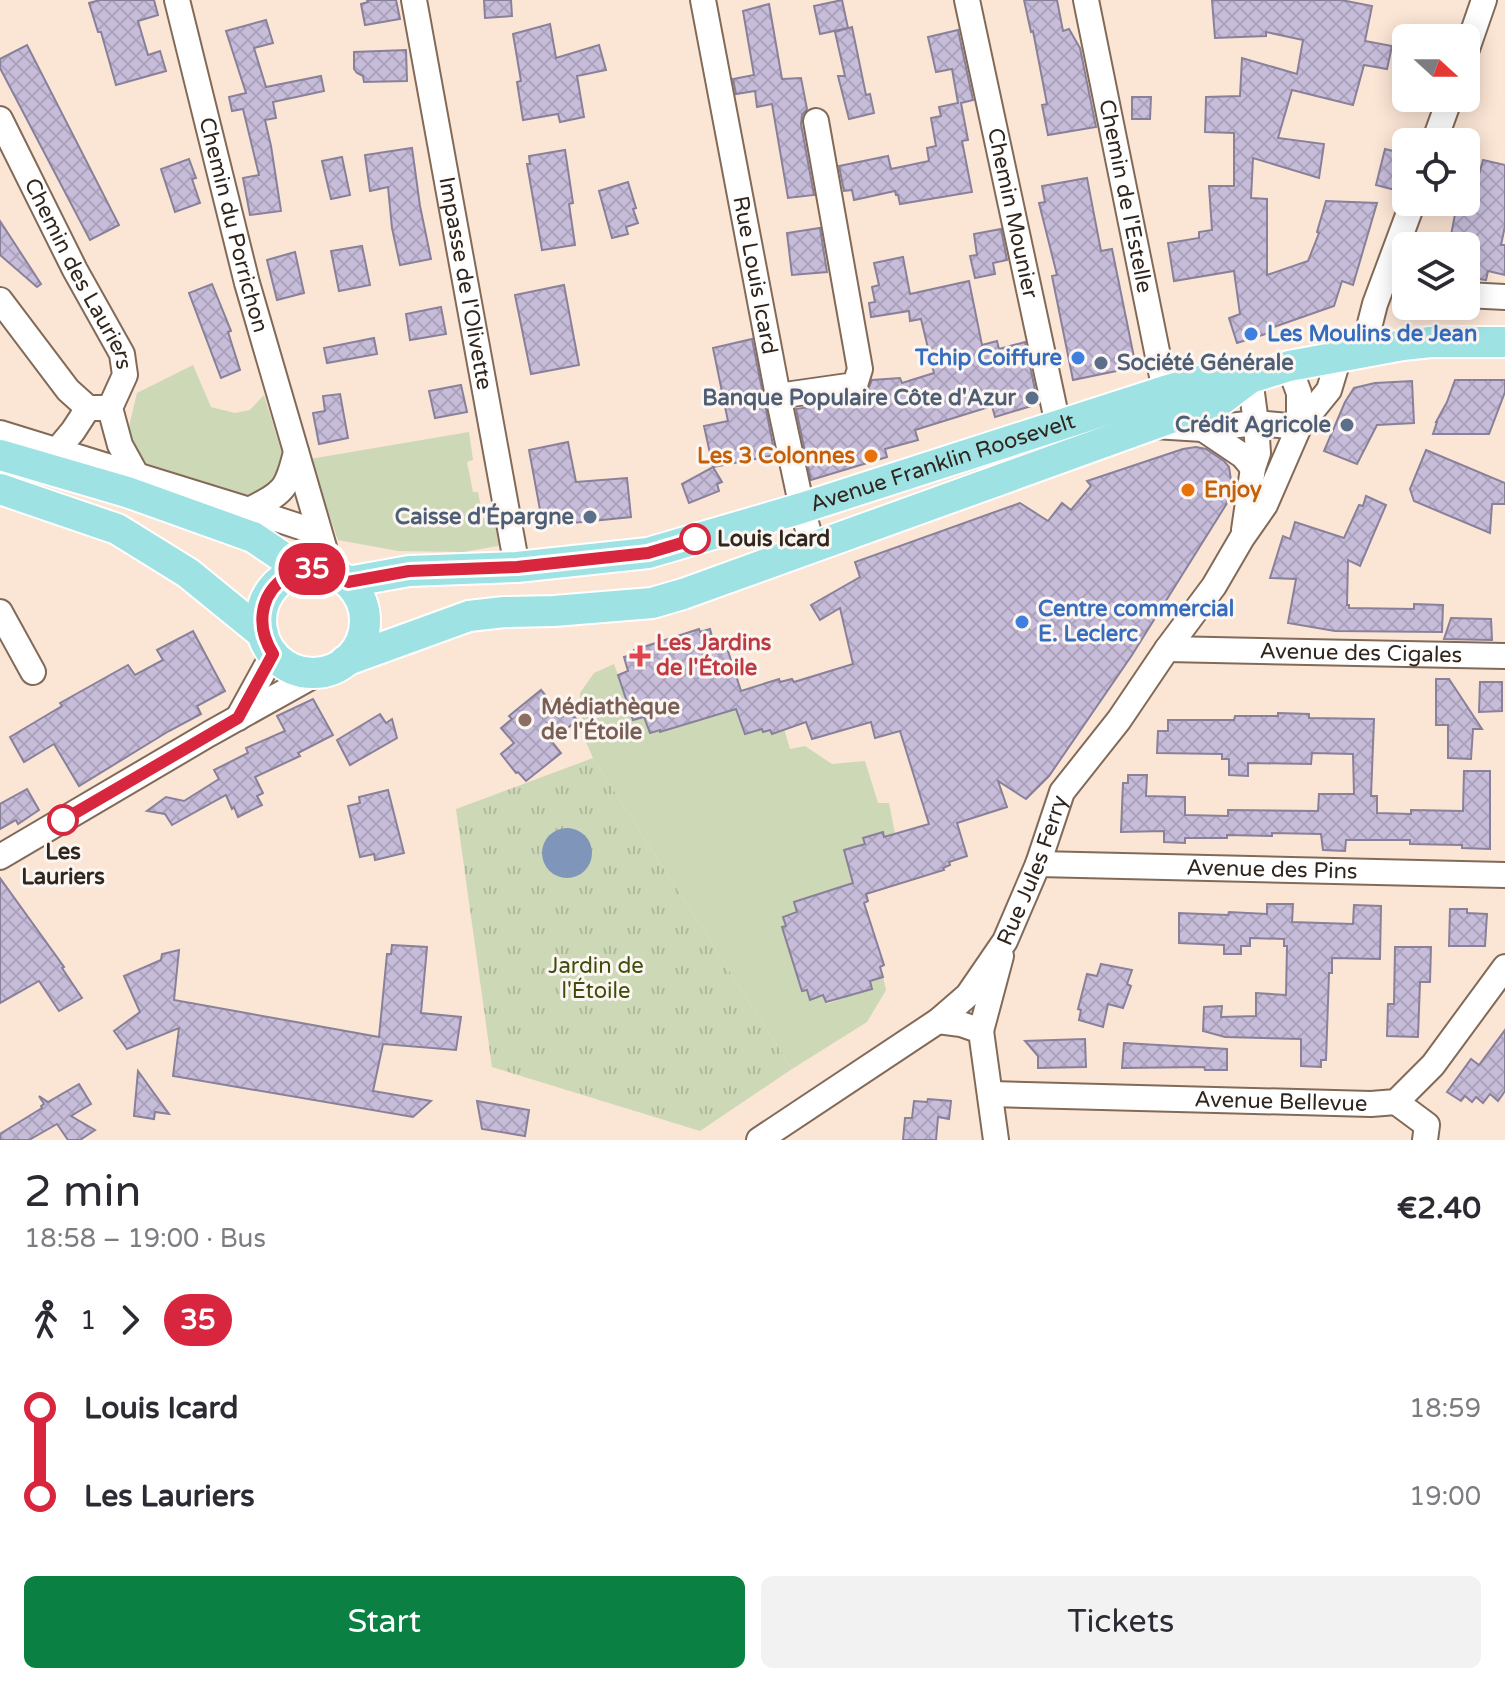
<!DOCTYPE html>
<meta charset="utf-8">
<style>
:root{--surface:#fff;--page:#f2f2f3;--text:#2b2b33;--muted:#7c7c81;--accent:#0b8043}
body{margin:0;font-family:"Varela Round",sans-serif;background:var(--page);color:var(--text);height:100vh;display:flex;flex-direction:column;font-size:30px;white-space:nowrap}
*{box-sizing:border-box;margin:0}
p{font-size:26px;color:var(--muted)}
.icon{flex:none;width:44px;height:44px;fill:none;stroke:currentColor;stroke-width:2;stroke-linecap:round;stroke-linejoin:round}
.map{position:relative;height:1140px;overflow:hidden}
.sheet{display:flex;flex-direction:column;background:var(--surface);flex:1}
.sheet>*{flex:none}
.badge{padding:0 16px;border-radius:26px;font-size:28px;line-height:52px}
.needle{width:52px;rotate:111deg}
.controls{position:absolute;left:1392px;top:24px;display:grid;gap:16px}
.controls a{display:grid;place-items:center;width:88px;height:88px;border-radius:12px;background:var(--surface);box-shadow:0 4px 20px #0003;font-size:40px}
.map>.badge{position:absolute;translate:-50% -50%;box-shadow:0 0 0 4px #fff}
.legs{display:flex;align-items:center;gap:12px;height:88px;padding:0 24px;font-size:26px}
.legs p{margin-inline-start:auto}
.headline{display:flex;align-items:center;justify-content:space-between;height:136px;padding:0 24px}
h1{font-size:44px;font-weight:600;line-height:60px}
.primary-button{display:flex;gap:16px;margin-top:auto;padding:16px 24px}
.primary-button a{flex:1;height:92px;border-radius:12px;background:var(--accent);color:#fff;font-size:32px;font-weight:600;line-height:92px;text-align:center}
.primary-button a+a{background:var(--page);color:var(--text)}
ul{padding:0 24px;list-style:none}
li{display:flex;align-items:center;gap:28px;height:88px;font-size:30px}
li i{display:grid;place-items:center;width:12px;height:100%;margin:0 10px;background:currentColor}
li i::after{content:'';width:20px;height:20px;margin:-10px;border:6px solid;border-radius:50%;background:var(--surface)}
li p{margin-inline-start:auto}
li:first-child i{background:linear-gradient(#0000 50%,currentColor 0)}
li:last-child i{background:linear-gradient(currentColor 50%,#0000 0)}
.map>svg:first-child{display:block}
.grass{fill:#cdd8b7}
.park{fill:url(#park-tufts)}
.water{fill:#7f95b9}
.building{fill:url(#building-cross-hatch);stroke:#89809a;stroke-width:2}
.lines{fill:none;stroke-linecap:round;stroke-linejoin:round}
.minor-casing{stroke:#826a58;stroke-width:28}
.major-casing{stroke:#fff;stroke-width:34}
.minor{stroke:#fff;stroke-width:24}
.major{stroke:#9ee2e4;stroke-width:30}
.line-1-casing{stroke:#fff;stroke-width:18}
.line-1{stroke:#d7263d;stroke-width:12}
.shop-dot{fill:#3f7fe0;stroke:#fcf6f2;stroke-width:3}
.service-dot{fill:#5c6f8a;stroke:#fcf6f2;stroke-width:3}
.food-dot{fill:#e8710a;stroke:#fcf6f2;stroke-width:3}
.stop-1-dot{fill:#fff;stroke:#d7263d;stroke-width:4}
.health-dot{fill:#e0444e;stroke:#fcf6f2;stroke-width:3}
.education-dot{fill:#8d6e63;stroke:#fcf6f2;stroke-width:3}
.labels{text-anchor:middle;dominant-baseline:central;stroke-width:6;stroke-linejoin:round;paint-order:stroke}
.street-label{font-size:22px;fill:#30261e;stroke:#fcf6f2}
.shop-label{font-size:22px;font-weight:bold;fill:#366cbe;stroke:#fcf6f2;text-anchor:start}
.service-label{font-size:22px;font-weight:bold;fill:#4e5e75;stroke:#fcf6f2;text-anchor:end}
.food-label{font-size:22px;font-weight:bold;fill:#c56008;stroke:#fcf6f2;text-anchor:end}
.stop-label{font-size:22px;font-weight:bold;fill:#30261e;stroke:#fcf6f2;text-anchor:start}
.health-label{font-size:22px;font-weight:bold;fill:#be3a42;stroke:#fcf6f2;text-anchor:start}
.education-label{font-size:22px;font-weight:bold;fill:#785e54;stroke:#fcf6f2;text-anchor:start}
.park-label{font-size:22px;fill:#3e4d09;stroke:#fcf6f2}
</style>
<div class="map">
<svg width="1505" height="1140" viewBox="0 0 1505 1140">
<defs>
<pattern id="park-tufts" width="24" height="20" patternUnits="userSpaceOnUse" patternTransform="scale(2)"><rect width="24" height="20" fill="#cdd8b7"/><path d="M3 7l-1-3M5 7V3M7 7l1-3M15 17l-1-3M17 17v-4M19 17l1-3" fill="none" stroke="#b0b99d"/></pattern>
<pattern id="building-cross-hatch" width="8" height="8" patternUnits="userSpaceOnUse" patternTransform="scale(2)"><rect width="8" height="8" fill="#c7bdda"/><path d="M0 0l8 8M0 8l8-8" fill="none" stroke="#aba2bb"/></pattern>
</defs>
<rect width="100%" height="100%" fill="#fbe5d5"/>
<g class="grass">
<polygon points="193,365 211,407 235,413 250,410 264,395 285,463 262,501 145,463 130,446 128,431 137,393"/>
<polygon points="469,432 473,460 467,462 473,492 478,492 483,518 501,514 503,545 464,552 398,551 338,540 310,459"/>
<path d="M 614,664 L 621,684 L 625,683 L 634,720 L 644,717 L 650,733 L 660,730 L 661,732 L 680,726 L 679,722 L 735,705 L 745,733 L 762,729 L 764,732 L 770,730 L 772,734 L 784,729 L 790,749 L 805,746 L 832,764 L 865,761 L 878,803 L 889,803 L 895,834 L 884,837 L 882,832 L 864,838 L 865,844 L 844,850 L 857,894 C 830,884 829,891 806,904 L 804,899 L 794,901 L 797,912 L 784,917 L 786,926 L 782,927 L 802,991 L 807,990 L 810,999 L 823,995 L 827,1004 L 838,1000 L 837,996 L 872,989 L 870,981 L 883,977 L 886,990 L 867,1022 L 792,1069 L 593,758 L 582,733 L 580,693 L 594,673 Z"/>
</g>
<polygon class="park" points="593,758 792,1069 700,1131 492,1067 456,809"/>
<circle class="water" cx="567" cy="853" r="25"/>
<g class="building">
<polygon points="100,0 154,0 158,15 138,21 148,55 160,51 166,71 116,85 101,32 98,32 89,3"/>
<polygon points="367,0 396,0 400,19 365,25 361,4 368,2"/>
<polygon points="484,0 511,0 512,16 485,18"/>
<polygon points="842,0 848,28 820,34 814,6"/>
<polygon points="1024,0 1057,0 1063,31 1069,29 1080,48 1096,127 1048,135 1042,105 1047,104 1033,31 1031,32"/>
<polygon points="1212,0 1341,0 1372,6 1365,41 1392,46 1387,69 1364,65 1353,105 1292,90 1278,138 1324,144 1319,178 1253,158 1251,198 1267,199 1267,275 1308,261 1319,233 1317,232 1326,201 1377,203 1353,285 1342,281 1334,306 1271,328 1272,332 1237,343 1229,318 1240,314 1234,271 1174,281 1168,243 1199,238 1199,232 1212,230 1209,186 1234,186 1234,133 1205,132 1206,97 1240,96 1242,58 1297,74 1303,40 1266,32 1266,36 1215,38"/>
<polygon points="769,4 782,79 801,78 807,109 802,115 801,124 814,195 788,198 772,104 757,107 755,91 736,94 733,79 754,75 743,11"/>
<polygon points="266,20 273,43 254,48 266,87 321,76 324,91 273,102 276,118 265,120 271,146 281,211 250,215 243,178 259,175 243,109 232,111 229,97 246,93 226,31"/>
<polygon points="550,24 556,58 599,45 606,70 577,76 584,117 560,122 558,114 523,120 517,82 521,81 513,34"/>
<polygon points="852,27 866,95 870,94 874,113 849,119 838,76 845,76 835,32"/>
<polygon points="958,30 973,100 961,103 968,140 962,141 972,192 900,204 898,195 896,195 895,191 854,200 852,190 844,191 839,166 888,156 891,169 929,161 927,148 936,146 931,118 941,116 939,107 958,103 952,69 936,72 928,37"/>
<polygon points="27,45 119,225 90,240 0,68 0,59"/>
<polygon points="406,50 407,81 364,82 363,76 357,73 354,69 354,52"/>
<polygon points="1132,97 1151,97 1150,119 1132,119"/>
<polygon points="412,148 420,206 431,259 400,265 392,228 388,187 370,191 365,155"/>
<polygon points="1385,149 1406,154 1406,164 1399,191 1376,185"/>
<polygon points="565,150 573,203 569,204 575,245 542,250 527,164 530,164 529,156"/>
<polygon points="342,157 350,195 331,199 322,161"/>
<polygon points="189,159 196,178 192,179 200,203 175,212 161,169"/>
<polygon points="1483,160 1505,165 1505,226 1501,245 1505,245 1505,275 1488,271 1486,280 1466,277 1466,246 1449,246 1455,214 1463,215 1470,188 1475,189"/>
<polygon points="1087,178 1101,251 1112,249 1136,367 1073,380 1052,276 1057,275 1039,203 1045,202 1042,186"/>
<polygon points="628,182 636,208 633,209 638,223 626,227 628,234 612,238 599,191"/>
<polygon points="0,221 41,284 37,287 0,255"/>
<polygon points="820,228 827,272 792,275 787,233"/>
<polygon points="1001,229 1007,260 993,263 995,274 975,278 970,256 977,255 974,234"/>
<polygon points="362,246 370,285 339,291 331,251"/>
<polygon points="295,252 304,293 277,300 267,260"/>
<polygon points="903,257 910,294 969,281 982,345 997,341 999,349 1025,342 1038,404 995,417 992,406 915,430 918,440 885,449 887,457 811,480 796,409 858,400 865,396 872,380 900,378 902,383 934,373 921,319 910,321 909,311 871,317 869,303 875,302 872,287 879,285 874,263"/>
<polygon points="212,284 231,331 228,332 240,370 221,378 189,293"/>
<polygon points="564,285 579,365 531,374 515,295"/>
<polygon points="441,307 446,334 410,340 406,314"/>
<polygon points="374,338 377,354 327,363 324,348"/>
<polygon points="752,339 775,455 713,467 704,426 728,421 713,348"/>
<polygon points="1455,380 1505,380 1505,392 1489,434 1433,434 1437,422 1436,422 1447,402"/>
<polygon points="1412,381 1414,423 1377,425 1357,464 1324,451 1345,402 1354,388 1375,383"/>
<polygon points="461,385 467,412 435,418 429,391"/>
<polygon points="340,394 348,438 319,444 313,413 325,411 323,396"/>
<polygon points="568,442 576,482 627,478 631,517 543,526 529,450"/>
<polygon points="1196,447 1206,449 1224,461 1229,467 1232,487 1229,500 1132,655 1049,776 1026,799 998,781 1007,807 957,823 967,856 949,862 950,865 943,868 944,870 866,894 868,901 864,903 884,965 880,967 883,977 870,981 872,989 826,1002 823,995 810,1000 807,990 802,991 791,956 782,927 786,926 783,917 797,912 794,902 853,883 844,850 865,844 863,838 883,832 884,837 929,824 900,731 875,738 871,722 812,739 806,722 772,734 770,730 763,732 762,729 745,734 736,709 660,732 660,730 650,733 644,717 633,720 618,675 628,671 624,657 635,654 634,650 699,629 700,632 710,629 714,644 725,642 741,691 779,679 780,682 792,679 794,682 853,664 840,608 820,620 811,605 860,577 855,562 1020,503 1048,521 1062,503 1071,510 1091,486 1087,481 1183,449"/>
<polygon points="1426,450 1505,483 1505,504 1492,504 1490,533 1414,501 1410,489"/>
<polygon points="713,467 722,482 717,484 719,491 689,503 682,484"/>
<polygon points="1366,496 1386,505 1360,566 1348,560 1347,605 1349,605 1349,608 1414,609 1414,604 1443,605 1442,632 1335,631 1288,623 1296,579 1270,578 1283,536 1290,539 1295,522 1344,538 1359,505 1363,506"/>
<polygon points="1451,618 1491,619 1492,640 1444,639"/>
<polygon points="193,631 225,691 197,706 201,714 169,731 79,786 54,744 24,762 10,737 62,706 60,703 128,665 135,675 163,660 157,650"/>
<polygon points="1436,679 1449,679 1482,729 1473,729 1471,759 1448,758 1448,725 1436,725"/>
<polygon points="1480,682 1502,682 1502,711 1479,712"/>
<polygon points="541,690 560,713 566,707 577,720 552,742 561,753 526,781 518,772 516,773 501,754 514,743 501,728 512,719 509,716"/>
<polygon points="313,699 333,735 298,753 300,756 255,777 263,793 257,796 262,805 238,817 234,807 232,809 226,795 172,825 165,814 147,811 166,797 184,801 219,779 214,770 248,753 246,748 285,731 277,716"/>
<polygon points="1278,713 1309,714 1309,718 1374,719 1371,796 1377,796 1377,813 1411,814 1411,810 1463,811 1464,771 1490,771 1490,849 1462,848 1462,845 1410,844 1410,840 1346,840 1345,851 1323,850 1321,834 1272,833 1272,836 1227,835 1227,838 1185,838 1185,843 1164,842 1164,831 1121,832 1123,783 1128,783 1128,775 1147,775 1146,796 1185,797 1185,815 1228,816 1228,810 1318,811 1319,794 1354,794 1353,754 1312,753 1311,764 1248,763 1248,776 1229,775 1229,759 1222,759 1222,754 1157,753 1158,731 1168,731 1168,720 1234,720 1235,716 1278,716"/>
<polygon points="380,714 386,723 392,719 397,738 350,765 337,740"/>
<polygon points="27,789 39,810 18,824 16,820 0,829 0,804"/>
<polygon points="388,790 404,853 375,860 374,854 360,857 348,806 360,803 359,797"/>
<polygon points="0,878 64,967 62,968 82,998 59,1011 39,981 0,1003"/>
<polygon points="1267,904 1293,904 1292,922 1353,924 1354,905 1381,906 1380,959 1332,958 1332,973 1329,973 1326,1060 1321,1060 1321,1067 1301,1066 1301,1039 1225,1037 1203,1031 1204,1007 1222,1006 1221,1017 1256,1016 1256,993 1286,995 1287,946 1284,946 1284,939 1250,938 1250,946 1241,946 1241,954 1224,954 1224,945 1179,943 1179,913 1228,915 1229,912 1267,914"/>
<polygon points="1450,909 1467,909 1467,913 1487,914 1485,946 1449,946"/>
<polygon points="392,945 427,947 421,1013 461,1017 456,1050 383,1044 373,1091 431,1101 413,1117 173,1076 179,1028 127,1049 114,1031 140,1012 124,976 161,960 162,954 179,950 174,1000 379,1037 387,954 391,954"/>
<polygon points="1395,947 1431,947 1430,982 1420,982 1418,1037 1387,1036 1388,1004 1394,1004"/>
<polygon points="1101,964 1132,970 1127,984 1131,986 1123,1008 1108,1004 1103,1027 1079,1020 1081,1010 1078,1009 1087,974 1097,976"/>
<polygon points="1505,1030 1505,1091 1498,1101 1490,1094 1483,1103 1476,1097 1472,1102 1465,1096 1461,1101 1447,1092 1471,1059 1479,1065"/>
<polygon points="1085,1039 1086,1067 1038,1068 1038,1056 1025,1041"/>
<polygon points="1124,1043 1227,1049 1227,1070 1205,1070 1204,1067 1122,1068"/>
<polygon points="138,1071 169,1114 155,1112 154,1119 134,1116"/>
<polygon points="79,1084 91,1104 71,1116 95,1130 80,1140 68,1140 57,1124 29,1140 0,1140 0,1134 42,1108 41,1106 44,1104 39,1096 48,1102"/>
<polygon points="928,1099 951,1101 949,1119 938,1117 936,1140 903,1140 905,1118 912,1118 914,1101 927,1102"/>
<polygon points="477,1101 529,1110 525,1136 482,1129"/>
</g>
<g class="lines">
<defs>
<g id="minor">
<path id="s1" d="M 177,0 L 247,283 L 326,554"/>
<path id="s2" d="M 414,0 L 517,567"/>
<path id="s3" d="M 703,0 L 778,396 L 802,508 L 813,548"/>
<path id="s4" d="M 967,0 L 1058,425"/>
<path id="s5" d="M 1086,0 L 1165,391"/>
<polyline points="1466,52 1484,0"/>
<path id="s6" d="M 0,119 L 75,270 L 122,354 L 125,375 L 110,408 L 120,445 L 136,474"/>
<polyline points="1434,142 1450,98"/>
<polyline points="1466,295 1505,297"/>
<polyline points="0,300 68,390 88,408 110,408"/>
<polyline points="1363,351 1375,304 1413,202"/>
<polyline points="1289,366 1299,393 1299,427"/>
<polyline points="778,396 855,385 860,369 816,121"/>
<polyline points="1154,426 1203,429 1256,423 1299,427"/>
<polyline points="1203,429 1243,456 1253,468"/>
<polyline points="0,433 249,510 319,533"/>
<polyline points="58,449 73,431 88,408"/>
<path d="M 249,510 C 284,492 287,490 296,452"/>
<polyline points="1244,530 1253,468 1258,453 1256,423 1250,378"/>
<polyline points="0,612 33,672"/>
<path id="s7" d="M 1167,649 L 1505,656"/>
<polyline points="238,718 273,654"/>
<polyline points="0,857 209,734 320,672"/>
<path id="s8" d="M 1038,864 L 1505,875"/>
<polyline points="938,1021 961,1024 981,1031 996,1140"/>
<polyline points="981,1031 1001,956"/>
<path id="s9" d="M 991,1094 L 1371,1104 L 1396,1102 L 1433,1065 L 1505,967"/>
<polyline points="1396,1102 1427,1125 1425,1140"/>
<path id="s10" d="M 759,1140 L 938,1021 L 968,995 L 1005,941 L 1038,864 L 1062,792 L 1119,720 L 1167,649 L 1214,586 L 1242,538 L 1265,505 L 1299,427 L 1329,390 L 1339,357"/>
</g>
<g id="major">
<polyline points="0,455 127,492 253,537 302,570"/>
<polyline points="0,489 117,529 188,573 263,634"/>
<circle cx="313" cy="621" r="52"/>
<path id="s11" d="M 348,582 L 409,571 L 517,567 L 648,553 L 802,508 L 1165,391 L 1221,375 L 1250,378"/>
<polyline points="345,661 469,616 504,612 554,611 652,603 683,594 1221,400 1250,378 1289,366 1403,345 1431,342 1505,342"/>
</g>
</defs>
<use href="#minor" class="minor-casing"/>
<use href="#major" class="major-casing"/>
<use href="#minor" class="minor"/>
<use href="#major" class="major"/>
</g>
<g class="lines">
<defs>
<path id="line-1" d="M 63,820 L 238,718 L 273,654 C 238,599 296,544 348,582 L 409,571 L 517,567 L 648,553 L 695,539"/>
</defs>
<use href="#line-1" class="line-1-casing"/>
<use href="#line-1" class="line-1"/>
</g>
<g class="shop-dot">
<circle cx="1251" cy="334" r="8"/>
<circle cx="1078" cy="358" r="8"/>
<circle cx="1022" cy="622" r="8"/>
</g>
<g class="service-dot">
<circle cx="1101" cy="363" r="8"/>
<circle cx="1032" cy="398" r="8"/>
<circle cx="1347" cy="425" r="8"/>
<circle cx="590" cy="517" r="8"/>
</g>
<g class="food-dot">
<circle cx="871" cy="456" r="8"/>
<circle cx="1188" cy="490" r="8"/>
</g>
<g class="stop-1-dot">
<circle cx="695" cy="539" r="14"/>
<circle cx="63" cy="820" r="14"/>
</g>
<path class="health-dot" d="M636 644h8v8h8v8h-8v8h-8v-8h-8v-8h8z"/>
<circle class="education-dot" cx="525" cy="720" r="8"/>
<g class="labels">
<g class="street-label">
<text stroke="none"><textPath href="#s5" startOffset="200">Chemin de l'Estelle</textPath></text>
<text stroke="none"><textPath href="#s4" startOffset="218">Chemin Mounier</textPath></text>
<text stroke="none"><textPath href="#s1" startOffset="232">Chemin du Porrichon</textPath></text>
<text stroke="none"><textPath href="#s6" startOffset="174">Chemin des Lauriers</textPath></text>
<text stroke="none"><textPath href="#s3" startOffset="280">Rue Louis Icard</textPath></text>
<text stroke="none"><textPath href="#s2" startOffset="288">Impasse de l'Olivette</textPath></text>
<text stroke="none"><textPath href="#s11" startOffset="610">Avenue Franklin Roosevelt</textPath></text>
<text stroke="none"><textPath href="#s7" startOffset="194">Avenue des Cigales</textPath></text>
<text stroke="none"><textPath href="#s10" startOffset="396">Rue Jules Ferry</textPath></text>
<text stroke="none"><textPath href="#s8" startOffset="234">Avenue des Pins</textPath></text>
<text stroke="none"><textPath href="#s9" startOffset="290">Avenue Bellevue</textPath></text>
</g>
<g class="shop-label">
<text x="1267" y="334">Les Moulins de Jean</text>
<text x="1062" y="358" text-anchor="end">Tchip Coiffure</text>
<text x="1038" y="609">Centre commercial<tspan x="1038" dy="25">E. Leclerc</tspan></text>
</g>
<g class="service-label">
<text x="1117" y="363" text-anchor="start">Société Générale</text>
<text x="1016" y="398">Banque Populaire Côte d'Azur</text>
<text x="1331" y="425">Crédit Agricole</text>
<text x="574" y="517">Caisse d'Épargne</text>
</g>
<g class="food-label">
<text x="855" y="456">Les 3 Colonnes</text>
<text x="1204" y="490" text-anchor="start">Enjoy</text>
</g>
<g class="stop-label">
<text x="717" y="539">Louis Icard</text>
<text x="63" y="852" text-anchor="middle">Les<tspan x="63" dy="25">Lauriers</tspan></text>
</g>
<g class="health-label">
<text x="656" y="643">Les Jardins<tspan x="656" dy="25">de l'Étoile</tspan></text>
</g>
<g class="education-label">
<text x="541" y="707">Médiathèque<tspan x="541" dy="25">de l'Étoile</tspan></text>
</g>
<g class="park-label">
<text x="596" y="966">Jardin de<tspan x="596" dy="25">l'Étoile</tspan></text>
</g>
</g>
</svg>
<div class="controls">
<a><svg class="needle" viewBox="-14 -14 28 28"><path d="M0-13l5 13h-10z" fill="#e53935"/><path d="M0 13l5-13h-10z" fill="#7c7c81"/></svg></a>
<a><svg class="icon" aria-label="locate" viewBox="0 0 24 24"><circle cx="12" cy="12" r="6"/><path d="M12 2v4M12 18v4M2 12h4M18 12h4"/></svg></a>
<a><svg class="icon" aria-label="layers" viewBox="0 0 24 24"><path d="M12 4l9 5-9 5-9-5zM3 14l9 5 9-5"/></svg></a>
</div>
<b class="badge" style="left:312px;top:569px;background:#d7263d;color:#fff">35</b>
</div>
<section class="sheet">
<div class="headline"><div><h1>2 min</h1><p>18:58 – 19:00 · Bus</p></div><b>€2.40</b></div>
<div class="legs"><svg class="icon" aria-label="walk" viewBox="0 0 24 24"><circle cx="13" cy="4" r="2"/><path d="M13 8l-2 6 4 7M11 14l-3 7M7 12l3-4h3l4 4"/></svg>1<svg class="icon" aria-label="forward" viewBox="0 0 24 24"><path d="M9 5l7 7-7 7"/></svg><b class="badge" style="background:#d7263d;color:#fff">35</b></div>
<ul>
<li><i style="color:#d7263d"></i><b>Louis Icard</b><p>18:59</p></li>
<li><i style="color:#d7263d"></i><b>Les Lauriers</b><p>19:00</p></li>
</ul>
<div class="primary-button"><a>Start</a><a>Tickets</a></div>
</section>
